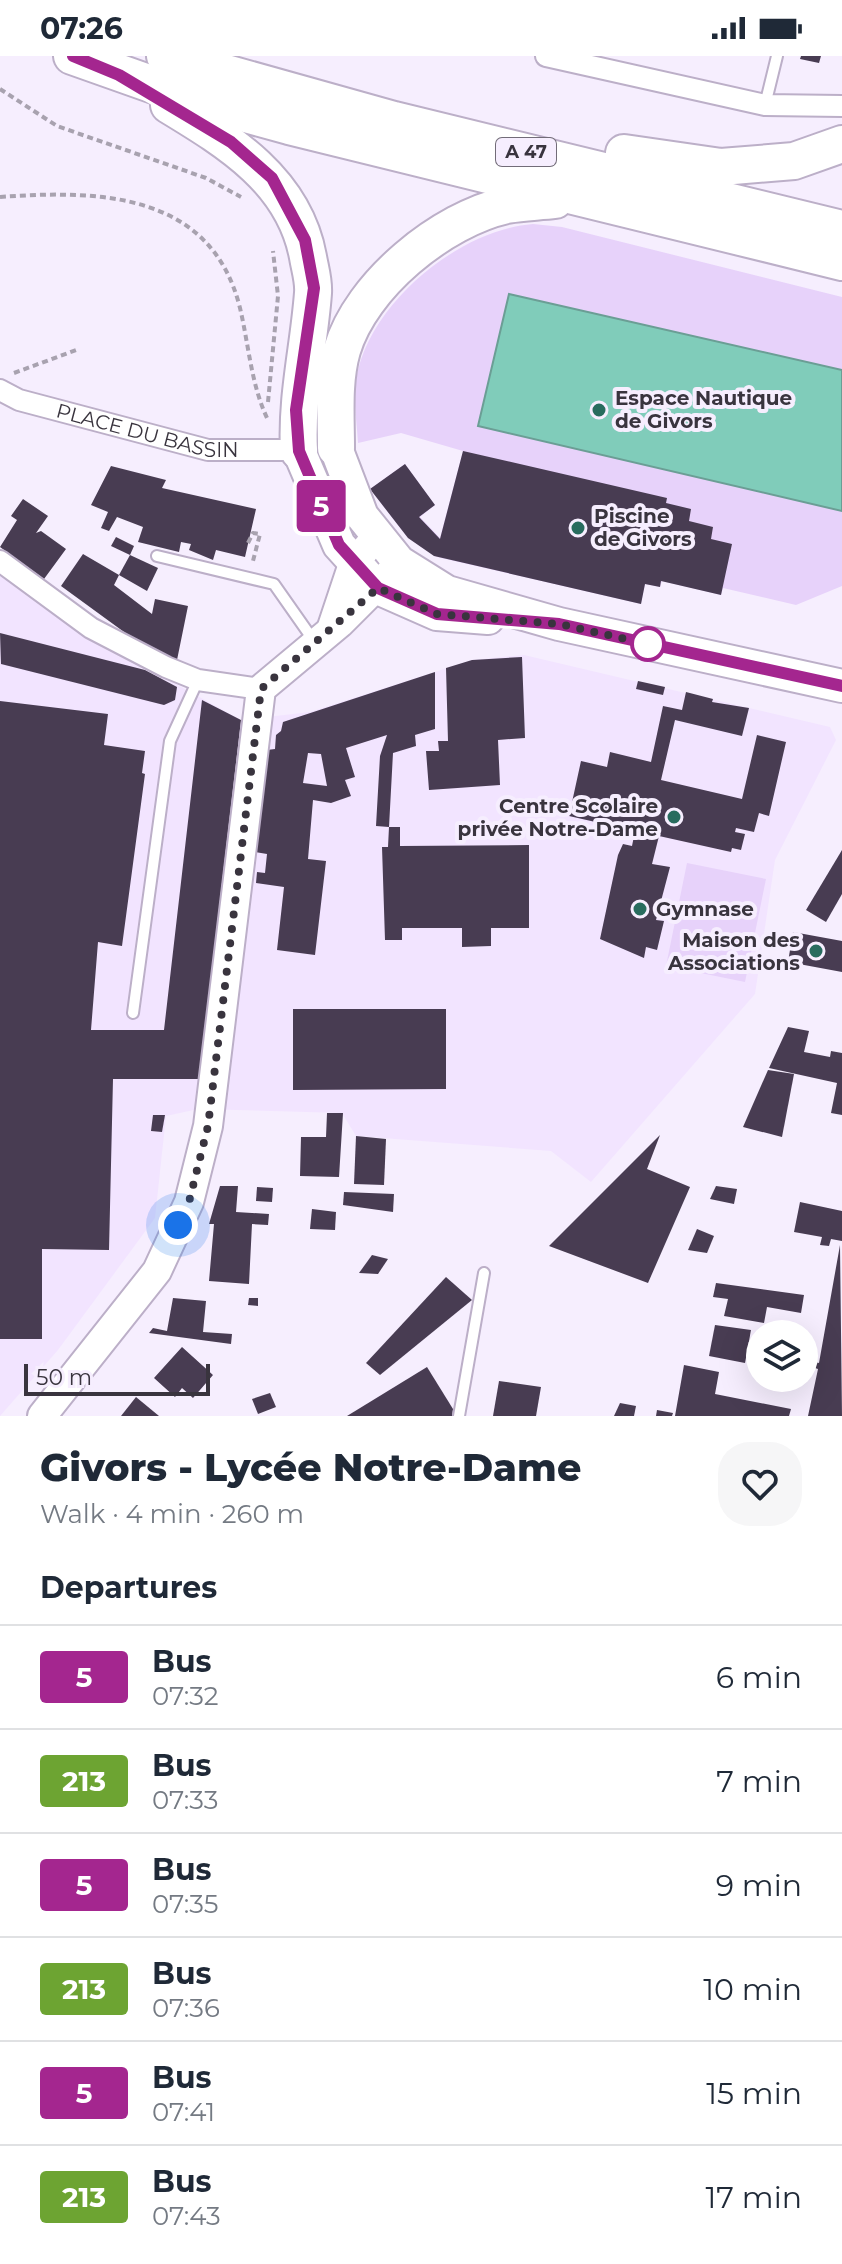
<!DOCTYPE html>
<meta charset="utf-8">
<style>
:root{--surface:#fff;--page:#f6f6f7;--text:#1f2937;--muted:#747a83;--line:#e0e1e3}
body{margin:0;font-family:Montserrat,sans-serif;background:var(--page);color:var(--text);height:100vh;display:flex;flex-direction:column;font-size:30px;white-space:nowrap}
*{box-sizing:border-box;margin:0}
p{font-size:26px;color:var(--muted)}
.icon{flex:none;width:44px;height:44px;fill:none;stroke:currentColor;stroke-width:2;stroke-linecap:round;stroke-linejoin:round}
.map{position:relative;height:1360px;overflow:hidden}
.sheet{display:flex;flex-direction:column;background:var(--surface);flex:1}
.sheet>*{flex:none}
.badge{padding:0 16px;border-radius:6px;font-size:28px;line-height:52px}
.controls{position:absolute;left:746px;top:1264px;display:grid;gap:16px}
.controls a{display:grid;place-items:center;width:72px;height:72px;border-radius:50%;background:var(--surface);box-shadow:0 8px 32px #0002;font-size:40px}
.scale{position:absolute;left:24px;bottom:20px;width:186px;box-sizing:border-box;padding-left:8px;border:4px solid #39343e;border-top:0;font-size:22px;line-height:28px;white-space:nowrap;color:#39343e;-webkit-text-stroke:6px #f6eefe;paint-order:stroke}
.you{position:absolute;width:40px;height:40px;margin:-20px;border:6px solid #fff;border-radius:50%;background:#1a73e8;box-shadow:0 0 0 12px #1a73e833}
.map>.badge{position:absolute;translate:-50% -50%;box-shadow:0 0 0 4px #fff}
h2{padding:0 40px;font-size:30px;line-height:72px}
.round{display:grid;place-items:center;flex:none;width:84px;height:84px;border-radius:32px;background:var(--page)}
.headline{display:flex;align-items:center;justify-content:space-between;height:136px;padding:0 40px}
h1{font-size:38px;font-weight:800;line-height:60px}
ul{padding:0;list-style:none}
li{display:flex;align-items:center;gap:24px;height:104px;padding:0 40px;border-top:2px solid var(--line)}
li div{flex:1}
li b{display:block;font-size:30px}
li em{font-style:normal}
li .badge{min-width:88px;font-weight:700;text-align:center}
.status{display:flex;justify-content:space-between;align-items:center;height:56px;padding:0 40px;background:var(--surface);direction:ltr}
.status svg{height:22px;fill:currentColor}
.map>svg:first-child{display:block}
.built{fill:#f2e4ff}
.green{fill:#e7d2fa}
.water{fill:#80ccba;stroke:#6b9e95;stroke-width:2}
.building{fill:#483c52;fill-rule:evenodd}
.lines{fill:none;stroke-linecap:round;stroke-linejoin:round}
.lane-casing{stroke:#bcafc8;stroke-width:14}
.street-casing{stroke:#bcafc8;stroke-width:24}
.secondary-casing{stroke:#bcafc8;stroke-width:32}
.primary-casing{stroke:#bcafc8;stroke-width:36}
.highway-casing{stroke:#bcafc8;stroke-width:40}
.path{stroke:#a8a2af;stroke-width:4;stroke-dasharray:6 4;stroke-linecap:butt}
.lane{stroke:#fff;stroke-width:10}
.street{stroke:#fff;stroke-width:20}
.secondary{stroke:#fff;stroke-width:28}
.primary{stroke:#fff;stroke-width:32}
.highway{stroke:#fff;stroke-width:36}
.line-casing{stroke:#fff;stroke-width:18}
.line{stroke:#a4268f;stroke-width:12}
.walk{stroke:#39343e;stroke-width:8;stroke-dasharray:0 14.4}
.poi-dot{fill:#286c5e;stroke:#f6eefe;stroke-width:3}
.stop-dot{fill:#fff;stroke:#a4268f;stroke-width:4}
.labels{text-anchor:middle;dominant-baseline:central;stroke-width:8;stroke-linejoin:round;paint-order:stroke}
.shield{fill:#f6eefe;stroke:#726c78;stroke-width:2}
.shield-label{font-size:18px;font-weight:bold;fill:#39343e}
.poi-label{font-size:20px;font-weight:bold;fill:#39343e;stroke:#f6eefe;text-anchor:start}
.street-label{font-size:20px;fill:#39343e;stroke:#f6eefe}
</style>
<div class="status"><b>07:26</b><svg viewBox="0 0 49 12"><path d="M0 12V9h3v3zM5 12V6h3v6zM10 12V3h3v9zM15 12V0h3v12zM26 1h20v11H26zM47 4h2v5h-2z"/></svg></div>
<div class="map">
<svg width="842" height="1360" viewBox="0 0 842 1360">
<rect width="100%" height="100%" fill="#f6eefe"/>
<polygon class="built" points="0,513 116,595 241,664 310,656 472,604 524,599 830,671 836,684 775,804 755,938 591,1126 551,1095 356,1080 342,1057 198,1053 166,1060 155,1162 58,1294 0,1360"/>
<g class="green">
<path d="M 533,168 L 562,171 L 842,241 L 842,530 L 796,549 L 723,532 L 721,539 L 662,525 L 660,531 L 645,528 L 641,548 L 437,501 L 408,482 L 370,433 L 405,408 L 435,449 L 420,461 L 440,482 L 463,395 L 401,377 L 358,387 C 357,369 354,350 355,332 C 362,252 457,174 533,168 Z"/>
<polygon points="687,807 766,823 745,926 666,910"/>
</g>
<polygon class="water" points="509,238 842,314 842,455 478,370"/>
<g class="building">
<polygon points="801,0 821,0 819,7 800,3"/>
<polygon points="463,395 667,442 666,447 691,453 689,465 713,471 711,483 732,488 721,539 661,525 660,531 645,528 641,548 434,500 408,482 370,433 405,408 435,449 419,461 440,483"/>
<polygon points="111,410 166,424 162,432 256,453 245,501 216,494 213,504 189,494 191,488 181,486 179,496 138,486 143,471 117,461 109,475 101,472 108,456 91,449"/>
<polygon points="23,443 48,460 36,477 41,475 66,493 44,523 0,491 17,464 11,460"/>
<polygon points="116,481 134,490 130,499 111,490"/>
<polygon points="83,498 119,519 114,529 152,558 155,543 188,550 177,604 146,592 61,530"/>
<polygon points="130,499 158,512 147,535 119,519"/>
<polygon points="0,577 145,614 177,631 175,644 164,649 1,608"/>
<polygon points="522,601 525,682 498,684 500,729 429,734 426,695 439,695 438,685 448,685 446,612 472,604"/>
<path d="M 435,616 L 435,673 L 415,679 L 416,690 L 393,697 L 389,771 L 376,770 L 380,700 L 387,679 L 346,692 L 355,721 L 345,724 L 351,740 L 331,747 L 313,744 L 308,803 L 326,805 L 315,899 L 277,894 L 284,831 L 256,827 L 257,816 L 265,817 L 267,798 L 255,796 L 267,694 L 275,693 L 276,679 L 281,675 L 283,666 ZM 308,697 L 321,698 L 327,730 L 303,727 Z"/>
<polygon points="638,625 665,631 663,639 636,633"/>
<polygon points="686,636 713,643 712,646 749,652 742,680 675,664 661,724 742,743 757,679 786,686 769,760 759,757 754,776 736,772 735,776 745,778 741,794 732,792 731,796 659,780 652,808 670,811 656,864 664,865 657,894 646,891 644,902 600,883 618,799 623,788 632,790 635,775 569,760 581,705 607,711 610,696 651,706 663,650 682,654"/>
<polygon points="202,644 241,664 199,1023 113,1023 109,1194 42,1193 42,1283 0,1283 0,645 108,658 104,689 145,695 142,717 145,718 122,890 98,886 91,974 164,974"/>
<polygon points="389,771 400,771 400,790 529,789 529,872 491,872 491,890 462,891 462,872 402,872 402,884 385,884 382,791 388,791"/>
<polygon points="842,794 842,838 826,866 806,854"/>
<polygon points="793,876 842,885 842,916 788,906"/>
<polygon points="293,953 446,953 446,1033 293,1034"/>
<polygon points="788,971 809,975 804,996 830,1001 831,995 842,997 842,1059 831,1057 837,1027 769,1012"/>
<polygon points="768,1014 794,1018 782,1081 743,1071"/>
<polygon points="327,1057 343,1057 339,1121 300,1120 301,1081 326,1081"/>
<polygon points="153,1059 165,1059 162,1076 151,1075"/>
<polygon points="660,1079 647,1113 690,1131 648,1227 549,1190"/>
<polygon points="356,1080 386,1083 384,1129 354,1128"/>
<polygon points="220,1130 238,1130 236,1156 269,1158 268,1169 252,1168 249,1228 209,1225 214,1168 209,1168"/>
<polygon points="716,1130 737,1133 734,1148 710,1143"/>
<polygon points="257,1131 273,1132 272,1146 256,1145"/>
<polygon points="344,1136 394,1138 393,1156 343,1149"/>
<polygon points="800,1146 842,1155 842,1185 831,1183 829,1190 820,1189 822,1181 794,1176"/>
<polygon points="312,1153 336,1156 335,1174 310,1173"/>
<polygon points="697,1173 714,1180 707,1197 688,1194"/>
<polygon points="840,1189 842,1360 808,1360 818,1313 809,1310 810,1305 819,1307"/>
<polygon points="372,1199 388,1203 378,1218 359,1217"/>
<polygon points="446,1221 472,1244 380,1319 366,1307"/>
<polygon points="716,1227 804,1239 801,1257 767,1251 764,1267 724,1260 728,1243 713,1241"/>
<polygon points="173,1242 206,1245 203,1276 232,1278 231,1288 149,1277 153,1272 167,1275"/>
<polygon points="249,1242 258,1242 258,1250 248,1249"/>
<polygon points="715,1269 751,1274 745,1307 709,1300"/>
<polygon points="182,1291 213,1319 193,1342 182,1332 175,1341 154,1322"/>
<polygon points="684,1309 719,1316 715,1338 791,1353 789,1360 675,1360"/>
<polygon points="427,1311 453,1353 452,1360 347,1360"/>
<polygon points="499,1325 541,1331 536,1360 493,1360"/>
<polygon points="270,1337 276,1351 258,1358 252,1343"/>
<polygon points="136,1341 159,1360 121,1360"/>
<polygon points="620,1347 636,1350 634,1360 614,1360"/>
<polygon points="657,1354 673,1357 672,1360 656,1360"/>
</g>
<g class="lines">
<defs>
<g id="lane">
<polyline points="765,49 777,0"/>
<polyline points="157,500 274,528 314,585"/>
<polyline points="133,957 170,685 198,624"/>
<polyline points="459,1360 484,1217"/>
</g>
<g id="street">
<polyline points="546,0 765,49 842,50"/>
<path id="s1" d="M 0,334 L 19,344 L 208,394 L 307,394"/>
<polyline points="0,505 91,572 166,611 198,624 261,633"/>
</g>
<g id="secondary">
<polyline points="332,571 353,508 377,480"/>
<polyline points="42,1360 157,1215 189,1146 208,1070 261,633 340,567 391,516"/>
</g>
<g id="primary">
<polyline points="336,392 362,460 399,506 447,536 559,568 842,630"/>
<polyline points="299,395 339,489 378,532 437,558 488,562"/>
</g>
<g id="highway">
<polyline points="72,0 202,46 289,70 842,206"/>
<polyline points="165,0 394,64 842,173"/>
<path d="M 169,49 C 230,86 294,125 308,201 C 310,213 314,225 313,237 C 309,291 296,341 299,395"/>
<polyline points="624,97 721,111 794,105 842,88"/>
<path d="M 336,392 C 336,360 333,325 342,294 C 361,229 442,163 507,149 C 522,146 539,146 555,144"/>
</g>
</defs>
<use href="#lane" class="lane-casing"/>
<use href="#street" class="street-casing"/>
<use href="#secondary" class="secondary-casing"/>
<use href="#primary" class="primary-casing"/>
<use href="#highway" class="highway-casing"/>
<g class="path">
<polyline points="0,33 57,70 206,122 241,141"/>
<path d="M 0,141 C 97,134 211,135 240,252 C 249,290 251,329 268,364"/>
<polyline points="14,317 79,293"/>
<polyline points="268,346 278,240 273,195"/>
<polyline points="248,487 253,477 260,478 253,505"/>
</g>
<use href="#lane" class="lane"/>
<use href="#street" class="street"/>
<use href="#secondary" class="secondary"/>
<use href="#primary" class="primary"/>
<use href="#highway" class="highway"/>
</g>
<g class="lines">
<defs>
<polyline id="line" points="73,0 119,19 231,86 272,122 305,184 314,232 296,354 299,395 339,489 378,532 437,558 559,568 842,630"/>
</defs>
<use href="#line" class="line-casing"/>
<use href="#line" class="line"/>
<polyline class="walk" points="178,1169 189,1146 208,1070 261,633 378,532 437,558 559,568 648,588"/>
</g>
<g class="poi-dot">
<circle cx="599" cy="354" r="8"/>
<circle cx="578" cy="472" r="8"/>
<circle cx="674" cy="761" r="8"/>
<circle cx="640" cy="853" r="8"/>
<circle cx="816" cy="895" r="8"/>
</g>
<circle class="stop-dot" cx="648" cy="588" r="16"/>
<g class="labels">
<rect class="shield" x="496" y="82" width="60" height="28" rx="6"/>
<g class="shield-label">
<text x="526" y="96">A 47</text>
</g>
<g class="poi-label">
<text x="615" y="342">Espace Nautique<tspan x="615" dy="23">de Givors</tspan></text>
<text x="594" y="460">Piscine<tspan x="594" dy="23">de Givors</tspan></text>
<text x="658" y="750" text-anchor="end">Centre Scolaire<tspan x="658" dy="23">privée Notre-Dame</tspan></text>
<text x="656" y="853">Gymnase</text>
<text x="800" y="884" text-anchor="end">Maison des<tspan x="800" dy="23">Associations</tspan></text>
</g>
<g class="street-label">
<text stroke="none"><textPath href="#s1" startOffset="154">PLACE DU BASSIN</textPath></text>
</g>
</g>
</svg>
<div class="controls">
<a><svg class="icon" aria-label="layers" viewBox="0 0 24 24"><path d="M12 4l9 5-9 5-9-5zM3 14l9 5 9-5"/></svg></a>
</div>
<div class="scale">50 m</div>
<div class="you" style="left:178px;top:1169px"></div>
<b class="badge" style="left:321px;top:450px;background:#a4268f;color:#fff">5</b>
</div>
<section class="sheet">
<div class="headline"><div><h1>Givors - Lycée Notre-Dame</h1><p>Walk · 4 min · 260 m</p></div><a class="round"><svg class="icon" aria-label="heart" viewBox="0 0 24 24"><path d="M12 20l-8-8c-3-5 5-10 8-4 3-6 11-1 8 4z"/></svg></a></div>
<h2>Departures</h2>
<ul>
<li><span class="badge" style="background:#a4268f;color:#fff">5</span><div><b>Bus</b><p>07:32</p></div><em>6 min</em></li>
<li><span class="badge" style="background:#6da432;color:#fff">213</span><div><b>Bus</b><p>07:33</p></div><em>7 min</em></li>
<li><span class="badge" style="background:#a4268f;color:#fff">5</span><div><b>Bus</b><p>07:35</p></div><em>9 min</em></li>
<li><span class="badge" style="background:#6da432;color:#fff">213</span><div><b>Bus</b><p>07:36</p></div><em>10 min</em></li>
<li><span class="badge" style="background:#a4268f;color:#fff">5</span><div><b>Bus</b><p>07:41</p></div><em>15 min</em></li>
<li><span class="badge" style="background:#6da432;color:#fff">213</span><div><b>Bus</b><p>07:43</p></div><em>17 min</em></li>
</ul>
</section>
